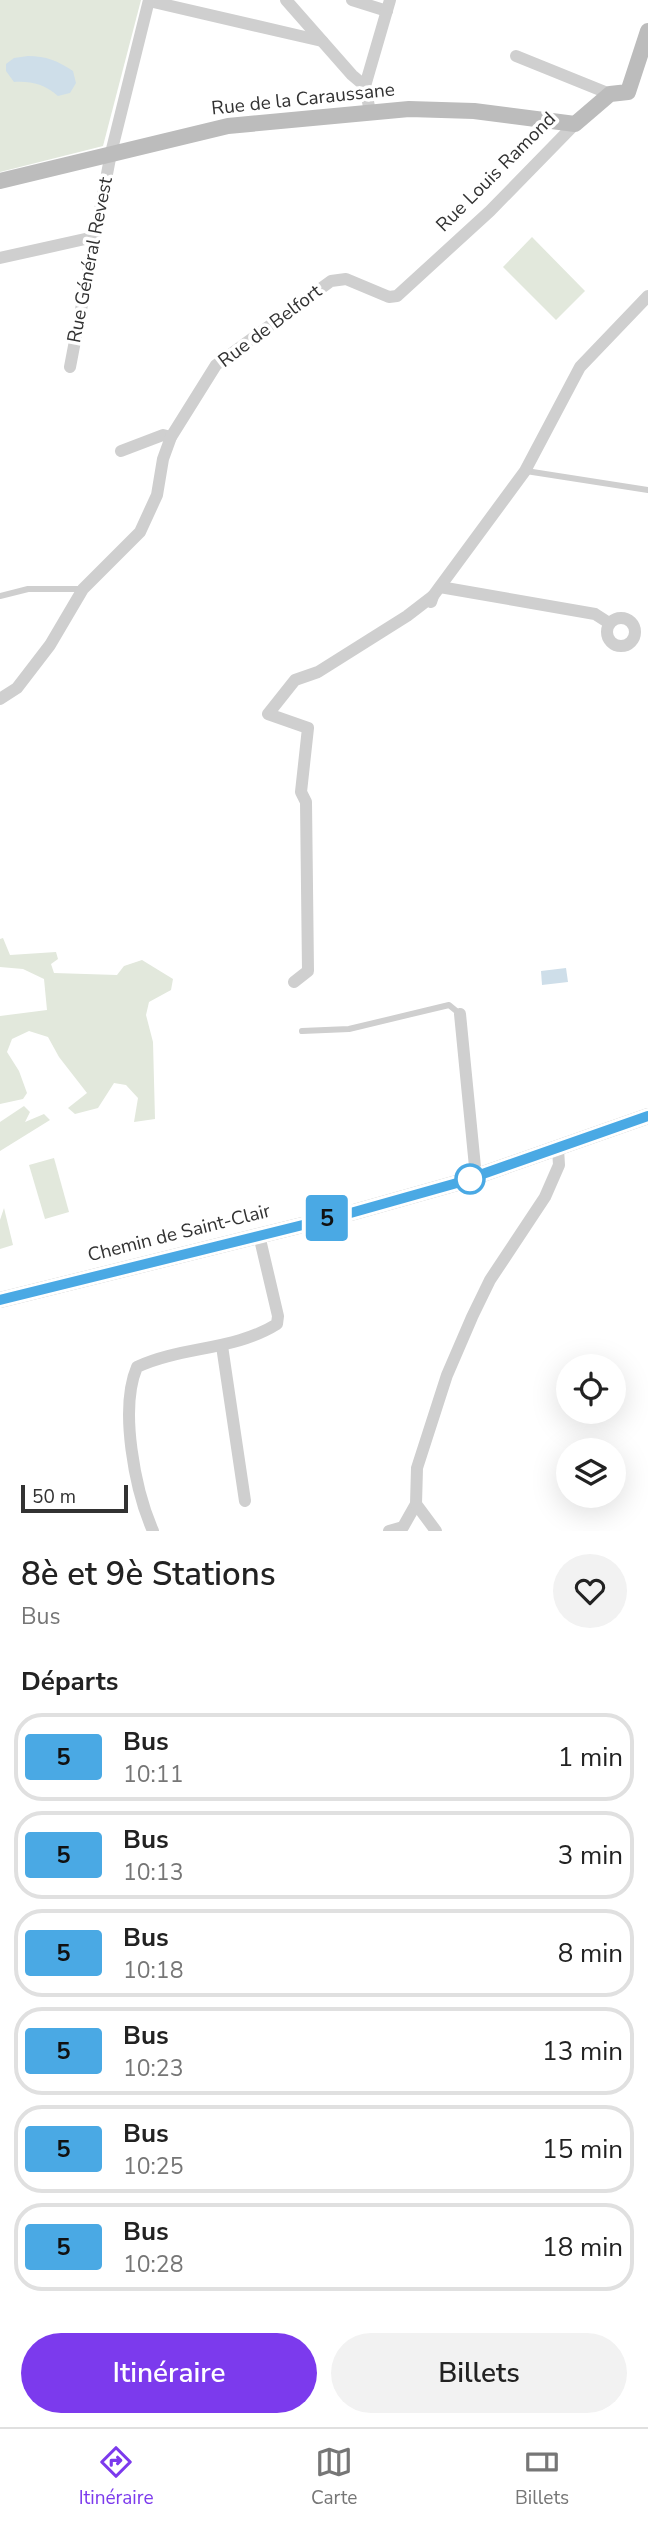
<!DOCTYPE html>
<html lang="fr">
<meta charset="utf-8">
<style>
:root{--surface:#fff;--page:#f2f2f2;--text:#222;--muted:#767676;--line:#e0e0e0;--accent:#7c3aed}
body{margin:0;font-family:"Nunito Sans",sans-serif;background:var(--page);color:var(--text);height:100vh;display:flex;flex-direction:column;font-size:26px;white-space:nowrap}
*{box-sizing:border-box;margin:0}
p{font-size:23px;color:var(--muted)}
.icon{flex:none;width:38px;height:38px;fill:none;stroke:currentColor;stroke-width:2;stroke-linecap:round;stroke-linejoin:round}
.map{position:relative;height:1531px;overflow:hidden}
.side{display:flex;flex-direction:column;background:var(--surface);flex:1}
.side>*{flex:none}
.badge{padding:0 14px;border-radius:5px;font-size:24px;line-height:46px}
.tools{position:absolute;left:556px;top:1354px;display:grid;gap:14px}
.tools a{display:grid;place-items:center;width:70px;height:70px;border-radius:50%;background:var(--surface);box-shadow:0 7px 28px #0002;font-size:35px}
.scale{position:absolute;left:21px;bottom:18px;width:107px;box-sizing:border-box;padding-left:7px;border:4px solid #323232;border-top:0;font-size:19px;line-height:24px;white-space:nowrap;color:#323232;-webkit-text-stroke:5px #fff;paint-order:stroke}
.map>.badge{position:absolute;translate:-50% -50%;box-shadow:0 0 0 4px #fff}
h2{padding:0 21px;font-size:26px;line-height:63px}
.round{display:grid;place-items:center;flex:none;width:74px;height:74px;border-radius:37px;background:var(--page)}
.overview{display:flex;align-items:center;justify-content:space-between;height:119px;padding:0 21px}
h1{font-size:33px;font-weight:600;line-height:52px}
.primary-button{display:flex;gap:14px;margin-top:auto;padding:14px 21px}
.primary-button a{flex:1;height:80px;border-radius:42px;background:var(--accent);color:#fff;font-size:28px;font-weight:600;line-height:80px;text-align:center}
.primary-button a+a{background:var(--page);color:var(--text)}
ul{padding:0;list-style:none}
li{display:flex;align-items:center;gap:21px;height:88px;margin:0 14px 10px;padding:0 7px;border:4px solid var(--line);border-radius:28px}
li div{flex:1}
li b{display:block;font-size:26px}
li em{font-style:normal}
li .badge{min-width:77px;font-weight:700;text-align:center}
.menu{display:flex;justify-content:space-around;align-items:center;height:98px;border-top:2px solid var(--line);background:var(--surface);font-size:19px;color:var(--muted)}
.menu a{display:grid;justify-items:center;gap:4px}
.menu .current{color:var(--accent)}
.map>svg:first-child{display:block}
.green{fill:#e2e8dc}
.water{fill:#cedee9}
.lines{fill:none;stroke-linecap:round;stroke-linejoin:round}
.lane{stroke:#cfcfcf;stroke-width:6}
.street{stroke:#cfcfcf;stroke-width:12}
.secondary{stroke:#bcbcbc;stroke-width:16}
.line-casing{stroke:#fff;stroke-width:16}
.line{stroke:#4aa9e4;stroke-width:10}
.stop-dot{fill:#fff;stroke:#4aa9e4;stroke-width:3.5}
.labels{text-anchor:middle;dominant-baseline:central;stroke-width:7;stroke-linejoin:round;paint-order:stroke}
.street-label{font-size:19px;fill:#323232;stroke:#fff}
</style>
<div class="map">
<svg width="648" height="1531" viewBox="0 0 648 1531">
<rect width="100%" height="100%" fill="#fff"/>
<g class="green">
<polygon points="0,0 141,0 103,146 0,172"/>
<polygon points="532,237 585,291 556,320 503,267"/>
<polygon points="3,938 10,955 56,952 58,959 51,964 54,973 117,975 124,966 142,960 173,979 171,990 149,1002 146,1015 153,1042 155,1119 134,1122 138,1098 126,1085 114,1083 98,1108 75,1114 68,1108 87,1093 59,1057 48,1037 29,1031 12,1039 7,1052 19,1071 27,1093 23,1099 0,1104 0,1016 47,1010 44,979 23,969 0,967 0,939"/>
<polygon points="24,1106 30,1112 25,1122 44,1114 50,1120 0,1151 0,1122"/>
<polygon points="54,1158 69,1212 45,1219 29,1165"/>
<polygon points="4,1208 13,1245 0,1249 0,1220"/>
</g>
<g class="water">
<path d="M 28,56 C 46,56 58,61 73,71 L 76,83 L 70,93 L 58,96 C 44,84 31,81 14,82 L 6,71 L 6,64 L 14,58 Z"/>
<polygon points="566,968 568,982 542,985 541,971"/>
</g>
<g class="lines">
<g class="lane">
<polyline points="526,471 648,490"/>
<polyline points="0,596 28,589 81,589"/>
<polyline points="302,1031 349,1029 449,1005 460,1014"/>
</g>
<g class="street">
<polyline points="286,0 352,75 365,86"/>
<polyline points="352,0 387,11"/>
<polyline points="149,1 322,41"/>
<polyline points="516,56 610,94"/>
<polyline points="370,112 365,86 390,0"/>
<polyline points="0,258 94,237"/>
<polyline points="70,367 111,153 149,0"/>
<polyline points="121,451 163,435 171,437"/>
<polyline points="440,587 595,614 609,623"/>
<polyline points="431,602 433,596 525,471 580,367 648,296"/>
<circle cx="621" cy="632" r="14"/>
<polyline points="0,699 17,688 50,645 83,589 140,532 157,495 163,459 171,437 216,365 331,281 346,279 389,297 397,296 490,211 575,124"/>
<polyline points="294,982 308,971 306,802 301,792 308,728 268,714 295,680 318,672 407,616 433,596"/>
<polyline points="460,1014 476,1177"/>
<polyline points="222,1346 245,1501"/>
<path d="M 153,1531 C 135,1490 119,1409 137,1367 C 182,1346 234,1351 277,1324 L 278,1316 L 259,1235"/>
<polyline points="389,1531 403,1527 416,1504"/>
<polyline points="436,1531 416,1504 417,1468 447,1375 472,1317 490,1280 545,1197 559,1165 558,1149"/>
</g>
<g class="secondary">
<polyline points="0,181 228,126 409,109 474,111 575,124 610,94 628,92 648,31"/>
<polyline points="0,1300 347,1214 457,1183 648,1116"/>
</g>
</g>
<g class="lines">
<defs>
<polyline id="line" points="0,1300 347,1214 457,1183 648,1116"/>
</defs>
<use href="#line" class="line-casing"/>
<use href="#line" class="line"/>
</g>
<circle class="stop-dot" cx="470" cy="1179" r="14"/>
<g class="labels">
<g class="street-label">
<text transform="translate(303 99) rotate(-6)">Rue de la Caraussane</text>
<text transform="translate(496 172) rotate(-45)">Rue Louis Ramond</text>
<text transform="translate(90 260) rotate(-79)">Rue Général Revest</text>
<text transform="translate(270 326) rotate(-37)">Rue de Belfort</text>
<text transform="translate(179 1233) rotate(-14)">Chemin de Saint-Clair</text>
</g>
</g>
</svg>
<div class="tools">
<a><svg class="icon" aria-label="locate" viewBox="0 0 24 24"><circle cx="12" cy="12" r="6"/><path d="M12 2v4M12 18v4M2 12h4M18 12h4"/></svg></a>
<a><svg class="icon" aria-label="layers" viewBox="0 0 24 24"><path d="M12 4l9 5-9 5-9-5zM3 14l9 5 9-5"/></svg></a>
</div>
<div class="scale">50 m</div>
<b class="badge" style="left:327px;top:1218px;background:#4aa9e4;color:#111">5</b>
</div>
<section class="side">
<div class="overview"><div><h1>8è et 9è Stations</h1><p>Bus</p></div><a class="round"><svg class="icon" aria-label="heart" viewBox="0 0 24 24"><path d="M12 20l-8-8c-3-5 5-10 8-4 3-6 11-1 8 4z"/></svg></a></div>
<h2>Départs</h2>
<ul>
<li><span class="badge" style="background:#4aa9e4;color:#111">5</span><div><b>Bus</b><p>10:11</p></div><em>1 min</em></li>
<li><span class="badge" style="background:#4aa9e4;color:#111">5</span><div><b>Bus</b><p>10:13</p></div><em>3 min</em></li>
<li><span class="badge" style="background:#4aa9e4;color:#111">5</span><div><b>Bus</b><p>10:18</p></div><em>8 min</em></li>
<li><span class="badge" style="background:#4aa9e4;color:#111">5</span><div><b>Bus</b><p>10:23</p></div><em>13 min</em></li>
<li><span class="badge" style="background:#4aa9e4;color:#111">5</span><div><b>Bus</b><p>10:25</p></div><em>15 min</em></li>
<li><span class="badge" style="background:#4aa9e4;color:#111">5</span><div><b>Bus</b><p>10:28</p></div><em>18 min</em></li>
</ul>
<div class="primary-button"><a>Itinéraire</a><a>Billets</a></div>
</section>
<nav class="menu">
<a class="current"><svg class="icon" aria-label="directions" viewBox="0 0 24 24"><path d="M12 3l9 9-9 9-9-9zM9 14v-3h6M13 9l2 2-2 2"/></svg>Itinéraire</a>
<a><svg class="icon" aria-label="map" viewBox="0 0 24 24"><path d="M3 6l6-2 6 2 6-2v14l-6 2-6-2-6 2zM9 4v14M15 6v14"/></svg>Carte</a>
<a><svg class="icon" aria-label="tickets" viewBox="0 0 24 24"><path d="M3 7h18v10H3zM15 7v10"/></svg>Billets</a>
</nav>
